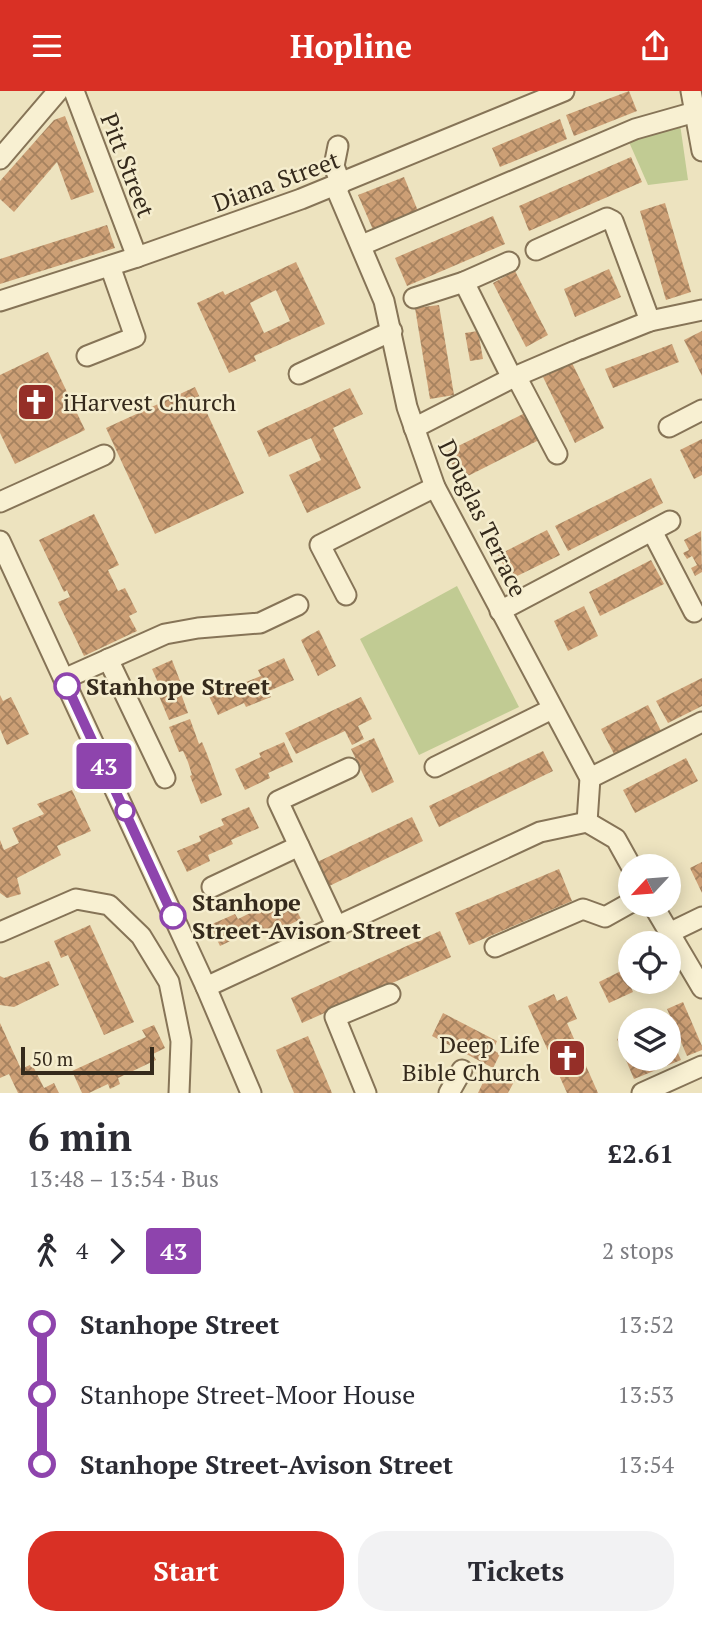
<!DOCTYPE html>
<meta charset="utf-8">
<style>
:root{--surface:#fff;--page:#f2f2f3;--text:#2b2b33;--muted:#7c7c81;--accent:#d93025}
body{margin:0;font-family:"PT Serif",serif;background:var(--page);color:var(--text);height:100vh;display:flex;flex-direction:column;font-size:26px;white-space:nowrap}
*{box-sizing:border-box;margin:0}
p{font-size:23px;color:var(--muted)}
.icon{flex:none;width:38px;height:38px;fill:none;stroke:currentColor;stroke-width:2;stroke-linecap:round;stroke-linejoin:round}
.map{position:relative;height:1002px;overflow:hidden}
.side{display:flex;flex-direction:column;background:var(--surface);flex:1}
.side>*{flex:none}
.badge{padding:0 14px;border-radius:5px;font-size:24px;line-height:46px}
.needle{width:46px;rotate:244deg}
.controls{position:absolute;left:618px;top:763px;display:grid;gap:14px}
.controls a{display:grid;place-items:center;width:63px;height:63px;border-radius:50%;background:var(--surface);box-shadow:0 4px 18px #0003;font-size:35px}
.scale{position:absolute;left:21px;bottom:18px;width:133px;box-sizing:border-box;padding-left:7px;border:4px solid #352a1c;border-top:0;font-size:19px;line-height:24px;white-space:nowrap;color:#352a1c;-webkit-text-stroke:5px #f5edce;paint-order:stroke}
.map>.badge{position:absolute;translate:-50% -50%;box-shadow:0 0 0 4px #fff}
.legs{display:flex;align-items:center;gap:10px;height:77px;padding:0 28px;font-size:23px}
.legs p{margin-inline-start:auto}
.headline{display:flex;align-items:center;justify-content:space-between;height:119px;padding:0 28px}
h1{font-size:38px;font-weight:700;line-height:52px}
.primary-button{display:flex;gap:14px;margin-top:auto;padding:14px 28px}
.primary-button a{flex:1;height:80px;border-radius:28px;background:var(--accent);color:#fff;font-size:28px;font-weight:700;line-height:80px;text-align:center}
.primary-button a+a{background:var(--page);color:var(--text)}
ul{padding:0 28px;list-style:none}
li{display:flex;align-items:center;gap:24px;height:70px;font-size:26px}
li i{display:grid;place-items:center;width:10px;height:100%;margin:0 9px;background:currentColor}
li i::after{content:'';width:18px;height:18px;margin:-9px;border:5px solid;border-radius:50%;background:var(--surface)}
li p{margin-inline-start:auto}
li:first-child i{background:linear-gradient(#0000 50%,currentColor 0)}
li:last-child i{background:linear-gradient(currentColor 50%,#0000 0)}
header{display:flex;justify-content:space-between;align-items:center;height:91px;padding:0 28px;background:var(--accent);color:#fff;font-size:32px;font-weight:700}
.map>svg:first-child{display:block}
.green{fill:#c1cb93}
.building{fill:url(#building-cross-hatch);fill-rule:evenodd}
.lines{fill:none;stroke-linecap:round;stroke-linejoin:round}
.minor-casing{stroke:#867457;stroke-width:23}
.minor{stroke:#f8f0d2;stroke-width:19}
.line-1-casing{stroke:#fff;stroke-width:16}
.line-1{stroke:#8e44ad;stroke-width:10}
.stop-1-dot{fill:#fff;stroke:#8e44ad;stroke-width:3.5}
.labels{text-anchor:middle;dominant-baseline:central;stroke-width:5;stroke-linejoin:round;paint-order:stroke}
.street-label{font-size:24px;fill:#352a1c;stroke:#f5edce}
.poi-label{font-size:24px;fill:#352a1c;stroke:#f5edce;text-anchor:start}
.stop-label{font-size:24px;font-weight:bold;fill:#352a1c;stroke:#f5edce;text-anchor:start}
</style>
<header><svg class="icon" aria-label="menu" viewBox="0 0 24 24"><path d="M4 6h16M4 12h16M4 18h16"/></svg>Hopline<svg class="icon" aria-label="share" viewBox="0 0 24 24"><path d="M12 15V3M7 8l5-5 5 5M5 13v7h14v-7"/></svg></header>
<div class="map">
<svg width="702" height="1002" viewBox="0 0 702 1002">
<defs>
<pattern id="building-cross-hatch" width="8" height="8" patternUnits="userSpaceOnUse" patternTransform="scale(1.75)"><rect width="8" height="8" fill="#cc9f75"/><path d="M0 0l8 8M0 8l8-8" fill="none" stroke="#a6825f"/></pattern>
</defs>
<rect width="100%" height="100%" fill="#ede3bf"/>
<g class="green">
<polygon points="680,33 688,89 648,94 629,51 649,41"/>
<polygon points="457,495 519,616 419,664 360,548"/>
</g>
<g class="building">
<polygon points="629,0 637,20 574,45 566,24"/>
<polygon points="65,25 94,101 71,109 57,71 14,121 0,108 0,90 54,29"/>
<polygon points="560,28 567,48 500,76 492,57"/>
<polygon points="631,66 642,91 529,140 519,115"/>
<polygon points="404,86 418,120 374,141 358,104"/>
<polygon points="665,112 691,201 666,209 640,120"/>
<polygon points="493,125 505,153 407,195 395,167"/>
<polygon points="107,134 115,157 0,193 0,168"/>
<path d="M 296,171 L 325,233 L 254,265 L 256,270 L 229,282 L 197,212 L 223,200 L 225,204 ZM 276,199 L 290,230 L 264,242 L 250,212 Z"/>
<polygon points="609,178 621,206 575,226 564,198"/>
<polygon points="515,180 548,244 526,256 493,192"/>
<polygon points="439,214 454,304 430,308 415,217"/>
<polygon points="478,240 483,268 470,270 465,242"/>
<polygon points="702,240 702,285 684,249"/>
<polygon points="672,253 679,271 613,297 605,278"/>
<polygon points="48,261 85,339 15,373 0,342 0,284"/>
<polygon points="572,272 604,337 575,352 543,286"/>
<polygon points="195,296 244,402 155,443 106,337"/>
<polygon points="350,297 363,323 333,337 361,397 307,422 289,384 321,369 311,347 269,366 257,340"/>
<polygon points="525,322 539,349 460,389 446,361"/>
<polygon points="702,348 702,384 694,388 680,359"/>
<polygon points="651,387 663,412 568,460 555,435"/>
<polygon points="94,423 119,474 108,479 118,500 125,497 137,521 129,525 137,540 84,565 58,511 70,506 67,499 64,501 39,449"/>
<polygon points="547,439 560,464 511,488 498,464"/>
<polygon points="701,440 702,481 695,485 691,477 697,474 692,465 687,468 683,462 689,459 684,449"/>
<polygon points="651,469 664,493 600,525 589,501"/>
<polygon points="584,515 598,545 568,560 554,530"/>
<polygon points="319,539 336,575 318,585 301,549"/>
<polygon points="284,567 294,589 269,600 271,606 246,616 244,612 218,624 208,603 234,591 236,595 261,585 258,579"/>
<polygon points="172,569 182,595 179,597 188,622 169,629 159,605 163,603 152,578"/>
<polygon points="702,587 702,615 668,632 656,610"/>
<polygon points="0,604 3,610 11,606 29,643 7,654 0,638"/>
<polygon points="361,606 372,628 358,635 364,648 352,654 345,640 296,663 285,642"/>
<polygon points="648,614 661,640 614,663 601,638"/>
<polygon points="190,628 199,653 202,651 207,663 222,704 201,713 190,685 192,684 188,671 183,660 179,661 169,636"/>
<polygon points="374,647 394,691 372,702 351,658"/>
<polygon points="284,651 293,671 268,682 270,687 245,699 235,678 261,666 259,662"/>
<polygon points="543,660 553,680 439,736 429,715"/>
<polygon points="686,667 698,690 635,722 623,699"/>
<polygon points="72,699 91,740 57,755 61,764 17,787 21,803 7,807 0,802 0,749 4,759 19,752 12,737 44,723 37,713"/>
<polygon points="249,716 259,737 231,749 233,753 208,764 210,770 187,781 177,760 201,750 199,745 224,734 221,728"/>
<polygon points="412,726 423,750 323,798 311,774"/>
<polygon points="702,771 702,802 690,777"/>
<polygon points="559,778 572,810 469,854 455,822"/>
<polygon points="291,808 301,828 274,841 272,836 247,848 245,843 220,855 210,834 235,823 238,828 262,816 264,821"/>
<polygon points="90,834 134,931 104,944 68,864 61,867 54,850"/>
<polygon points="440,840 451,866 302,932 291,907"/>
<polygon points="49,870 59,894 14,916 0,914 0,885 4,887"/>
<polygon points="623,879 633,901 609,912 599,891"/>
<polygon points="554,903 557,910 567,905 577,928 567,932 598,1002 567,1002 528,915"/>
<polygon points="683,911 702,955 702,959 687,965 667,918"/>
<polygon points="443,922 497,950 493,959 500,963 493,977 432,945"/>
<polygon points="0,932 21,978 32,973 44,997 54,992 59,1002 18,1002 9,983 0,987"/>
<polygon points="154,934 165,957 153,963 156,969 118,987 120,993 110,998 108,993 89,1002 82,1002 72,980 146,946 142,939"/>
<polygon points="630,943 630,968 668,968 668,955 674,953 681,969 634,988 617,948"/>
<polygon points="308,945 332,1002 294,1002 276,959"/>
<polygon points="497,980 515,989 508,1002 478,1002 487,983 494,986"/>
</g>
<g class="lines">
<defs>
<g id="minor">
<polyline points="74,0 137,166"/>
<polyline points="691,0 702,60"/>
<polyline points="338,55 334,75 341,93"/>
<polyline points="0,68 58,0"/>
<polyline points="335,95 384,210 407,316 435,396 590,687 587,731"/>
<polyline points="362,154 635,38 695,21"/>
<polyline points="536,159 607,127 613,130 650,230"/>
<polyline points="464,191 512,287"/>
<polyline points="414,207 464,191 509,171"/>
<polyline points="0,210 137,166 301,108 564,0"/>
<polyline points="580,258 650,230 702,219"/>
<polyline points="87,265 135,246 110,175"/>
<polyline points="299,283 392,240"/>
<polyline points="517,287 557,363"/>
<polyline points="669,336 702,319"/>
<polyline points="414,337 512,287 575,260"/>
<polyline points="0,411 104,364"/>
<polyline points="652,440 694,521"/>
<polyline points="0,450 206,896 251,1002"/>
<polyline points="346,504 320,454 435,396"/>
<polyline points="500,520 670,430"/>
<polyline points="108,568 165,687"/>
<polyline points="64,588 165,543 198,537 260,532 298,514"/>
<polyline points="435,676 552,618"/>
<polyline points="590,687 702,631"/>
<polyline points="587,731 616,748 631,775"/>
<polyline points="212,796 299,755"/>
<polyline points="653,814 702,897"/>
<polyline points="337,836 278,710 349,677"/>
<polyline points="0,841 76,808 109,814 141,845 169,891 181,950 179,1002"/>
<polyline points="669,842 702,826"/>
<polyline points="495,856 583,818 605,826 630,812"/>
<polyline points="206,896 540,741 587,731"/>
<polyline points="366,1002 335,926 390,903"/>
<polyline points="449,1002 462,979"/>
<polyline points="642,1002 702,975"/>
</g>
</defs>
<use href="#minor" class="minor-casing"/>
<use href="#minor" class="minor"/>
</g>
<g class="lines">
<defs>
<polyline id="line-1" points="67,595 173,825"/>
</defs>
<use href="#line-1" class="line-1-casing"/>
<use href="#line-1" class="line-1"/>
</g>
<defs>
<symbol id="church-square" viewBox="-11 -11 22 22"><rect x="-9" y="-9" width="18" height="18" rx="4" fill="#952f28" stroke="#f5edce"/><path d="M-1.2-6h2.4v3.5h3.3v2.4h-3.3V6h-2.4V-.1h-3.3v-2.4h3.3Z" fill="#fff"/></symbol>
</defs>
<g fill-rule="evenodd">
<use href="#church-square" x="14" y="289" width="44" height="44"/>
<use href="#church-square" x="545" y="945" width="44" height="44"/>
</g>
<g class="stop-1-dot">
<circle cx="67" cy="595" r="12"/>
<circle cx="125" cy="720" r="9"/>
<circle cx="173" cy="825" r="12"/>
</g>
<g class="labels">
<g class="street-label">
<text transform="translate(128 74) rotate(69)">Pitt Street</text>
<text transform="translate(276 90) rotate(-20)">Diana Street</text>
<text transform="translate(483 427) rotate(64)">Douglas Terrace</text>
</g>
<g class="poi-label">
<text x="63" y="311">iHarvest Church</text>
<text x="540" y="953" text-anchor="end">Deep Life<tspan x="540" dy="28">Bible Church</tspan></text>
</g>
<g class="stop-label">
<text x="86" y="595">Stanhope Street</text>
<text x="192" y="811">Stanhope<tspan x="192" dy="28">Street-Avison Street</tspan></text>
</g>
</g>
</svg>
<div class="controls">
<a><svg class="needle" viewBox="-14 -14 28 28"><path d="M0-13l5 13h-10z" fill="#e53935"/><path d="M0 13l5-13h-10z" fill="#7c7c81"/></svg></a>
<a><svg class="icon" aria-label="locate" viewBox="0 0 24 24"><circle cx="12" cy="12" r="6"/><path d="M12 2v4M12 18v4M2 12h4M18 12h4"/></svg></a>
<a><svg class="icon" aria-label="layers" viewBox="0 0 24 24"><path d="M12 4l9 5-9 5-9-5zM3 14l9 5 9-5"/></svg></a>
</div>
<div class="scale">50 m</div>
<b class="badge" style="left:104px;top:675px;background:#8e44ad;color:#fff">43</b>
</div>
<section class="side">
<div class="headline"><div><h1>6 min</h1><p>13:48 – 13:54 · Bus</p></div><b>£2.61</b></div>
<div class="legs"><svg class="icon" aria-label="walk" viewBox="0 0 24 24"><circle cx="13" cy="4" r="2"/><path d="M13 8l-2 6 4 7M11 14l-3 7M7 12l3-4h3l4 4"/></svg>4<svg class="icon" aria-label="forward" viewBox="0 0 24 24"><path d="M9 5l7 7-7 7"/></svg><b class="badge" style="background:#8e44ad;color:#fff">43</b><p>2 stops</p></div>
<ul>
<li><i style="color:#8e44ad"></i><b>Stanhope Street</b><p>13:52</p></li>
<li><i style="color:#8e44ad"></i><span>Stanhope Street-Moor House</span><p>13:53</p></li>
<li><i style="color:#8e44ad"></i><b>Stanhope Street-Avison Street</b><p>13:54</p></li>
</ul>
<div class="primary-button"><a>Start</a><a>Tickets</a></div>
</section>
